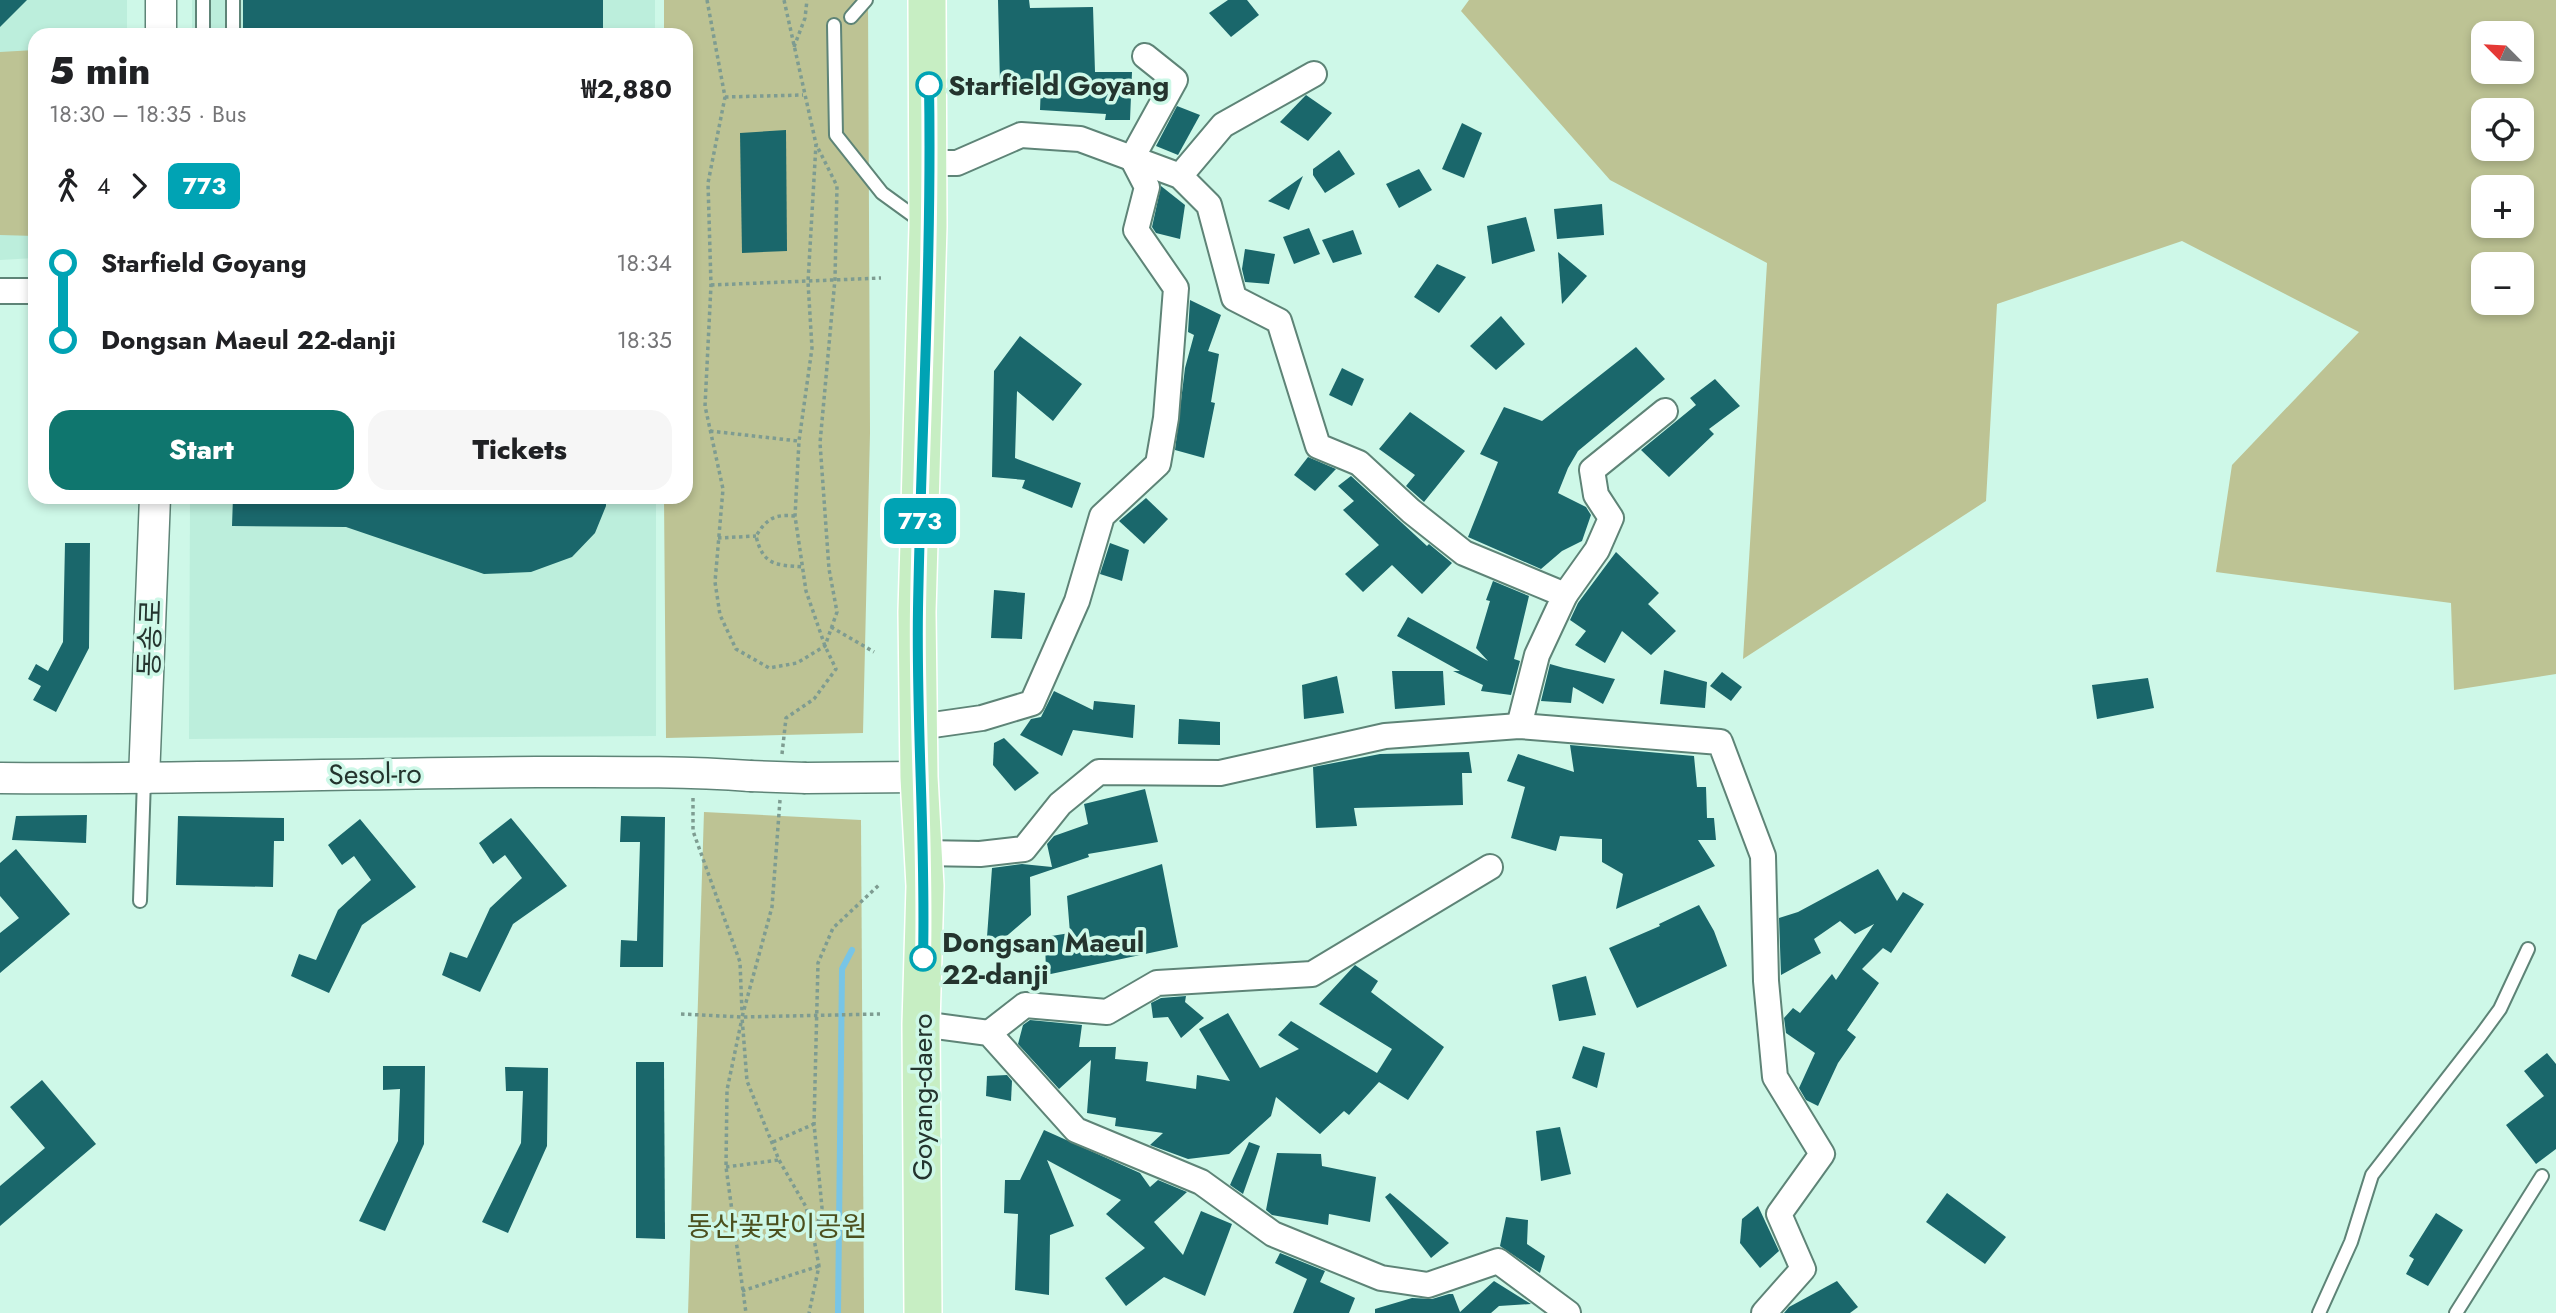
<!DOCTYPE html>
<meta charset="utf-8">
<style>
:root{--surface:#fff;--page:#f6f6f6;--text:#202124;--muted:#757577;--accent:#0f766e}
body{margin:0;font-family:Jost,"Noto Sans KR",sans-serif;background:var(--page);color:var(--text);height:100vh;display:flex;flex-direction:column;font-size:26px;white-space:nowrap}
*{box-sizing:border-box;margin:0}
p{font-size:23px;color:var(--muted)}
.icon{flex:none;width:38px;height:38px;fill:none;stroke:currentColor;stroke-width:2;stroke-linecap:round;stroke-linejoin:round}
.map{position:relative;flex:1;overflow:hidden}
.details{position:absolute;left:28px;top:28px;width:665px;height:476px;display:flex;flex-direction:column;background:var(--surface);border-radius:21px;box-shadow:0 4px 10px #0003}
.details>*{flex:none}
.badge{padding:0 14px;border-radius:10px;font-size:24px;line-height:46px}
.needle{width:46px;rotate:294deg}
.fabs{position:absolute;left:2471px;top:21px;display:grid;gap:14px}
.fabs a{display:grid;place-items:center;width:63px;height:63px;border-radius:14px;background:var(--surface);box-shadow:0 4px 10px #0003;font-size:35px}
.map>.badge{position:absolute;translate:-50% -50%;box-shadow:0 0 0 4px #fff}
.legs{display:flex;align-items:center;gap:10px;height:77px;padding:0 21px;font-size:23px}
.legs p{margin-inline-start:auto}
.headline{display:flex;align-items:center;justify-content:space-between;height:119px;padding:0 21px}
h1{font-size:38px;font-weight:800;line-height:52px}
.cta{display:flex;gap:14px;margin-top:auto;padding:14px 21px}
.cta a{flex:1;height:80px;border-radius:21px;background:var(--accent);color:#fff;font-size:28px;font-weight:800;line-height:80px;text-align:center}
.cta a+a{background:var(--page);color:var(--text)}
ul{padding:0 21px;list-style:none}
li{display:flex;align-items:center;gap:24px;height:77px;font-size:26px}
li i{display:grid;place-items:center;width:10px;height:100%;margin:0 9px;background:currentColor}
li i::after{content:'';width:18px;height:18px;margin:-9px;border:5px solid;border-radius:50%;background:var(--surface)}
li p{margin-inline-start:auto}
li:first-child i{background:linear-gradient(#0000 50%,currentColor 0)}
li:last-child i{background:linear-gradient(currentColor 50%,#0000 0)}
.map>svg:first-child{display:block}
.built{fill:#bceedc}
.green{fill:#bdc394;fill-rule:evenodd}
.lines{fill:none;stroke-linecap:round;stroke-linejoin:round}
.stream{stroke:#78c5e6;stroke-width:6}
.building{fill:#1a676b}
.service-casing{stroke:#5e8477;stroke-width:16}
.minor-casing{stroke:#5e8477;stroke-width:28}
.tertiary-casing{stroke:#5e8477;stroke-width:33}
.primary-casing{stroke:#fff;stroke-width:40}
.path{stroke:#7e9c91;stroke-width:3.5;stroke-dasharray:3.5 3.5;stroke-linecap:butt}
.service{stroke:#fff;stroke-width:12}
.minor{stroke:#fff;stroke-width:24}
.tertiary{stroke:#fff;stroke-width:30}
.primary{stroke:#c7eec3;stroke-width:37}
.tertiary-bridge-casing{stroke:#5e8477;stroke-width:33;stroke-linecap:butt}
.tertiary-bridge{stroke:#fff;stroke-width:30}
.line-1-casing{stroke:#fff;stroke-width:16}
.line-1{stroke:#00a3b4;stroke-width:10}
.stop-1-dot{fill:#fff;stroke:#00a3b4;stroke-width:3.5}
.labels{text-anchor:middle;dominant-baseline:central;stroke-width:7;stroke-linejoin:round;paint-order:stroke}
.stop-label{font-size:28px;font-weight:bold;fill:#24342e;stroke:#cef8e8;text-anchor:start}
.street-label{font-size:28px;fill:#24342e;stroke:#cef8e8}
.park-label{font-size:28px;fill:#4c501e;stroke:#cef8e8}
</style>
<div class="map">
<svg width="2556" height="1313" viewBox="0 0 2556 1313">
<rect width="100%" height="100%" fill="#cef8e8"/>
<g class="built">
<polygon points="0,0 127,0 127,35 35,35 35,258 0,260"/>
<rect x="192" y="0" width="463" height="35"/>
<polygon points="190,497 656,497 656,736 189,739"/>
</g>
<g class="green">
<polygon points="664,0 868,0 870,433 863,733 666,738 664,497 686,497 686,35 664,35"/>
<path d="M 1469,0 L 2556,0 L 2556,674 L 2454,690 L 2451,603 L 2216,572 L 2232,465 L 2359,332 L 2182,241 L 1997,304 L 1986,501 L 1743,659 L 1767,263 L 1610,180 L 1461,11 ZM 2483,33 L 2522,33 L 2522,72 L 2483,72 ZM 2483,110 L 2522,110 L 2522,149 L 2483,149 ZM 2522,187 L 2522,226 L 2483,226 L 2483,187 ZM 2483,264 L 2522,264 L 2522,303 L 2483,303 Z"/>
<polygon points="35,50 35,236 0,235 0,52"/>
<polygon points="704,812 861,820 864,1313 688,1313"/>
</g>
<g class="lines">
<polyline class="stream" points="838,1313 842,969 852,950"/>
</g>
<g class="building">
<polygon points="0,0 27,0 0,27"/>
<rect x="243" y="0" width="360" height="35"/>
<polygon points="998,0 1029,0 1030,8 1093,7 1095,72 1132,72 1130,120 1105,120 1106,114 1040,110 1041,84 1000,85"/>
<polygon points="1228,0 1247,0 1259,15 1231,37 1209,13"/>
<polygon points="1306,95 1332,113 1308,141 1280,122"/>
<polygon points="1177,106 1200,115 1178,155 1156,146"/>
<polygon points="1462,123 1482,133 1464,178 1442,169"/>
<polygon points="786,130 787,251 742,253 740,133"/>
<polygon points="1339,150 1355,174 1325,193 1313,175 1313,169"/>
<polygon points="1419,169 1432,190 1399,208 1386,184"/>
<polygon points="1303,176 1289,210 1268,201"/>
<polygon points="1161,186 1185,205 1180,239 1156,233 1152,227"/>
<polygon points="1602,204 1604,235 1557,239 1554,209"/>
<polygon points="1526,217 1535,251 1492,264 1487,226"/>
<polygon points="1309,228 1320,254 1294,264 1283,237"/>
<polygon points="1353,230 1362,254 1333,263 1322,240"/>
<polygon points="1245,249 1275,254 1269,284 1245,282 1242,269"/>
<polygon points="1558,252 1587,276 1562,304"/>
<polygon points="1437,264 1466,277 1439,313 1414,297"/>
<polygon points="1190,300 1221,315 1208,351 1219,354 1211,402 1215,403 1204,458 1175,450 1185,368 1194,335 1188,332"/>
<polygon points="1501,316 1525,344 1496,370 1470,346"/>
<polygon points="1020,336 1082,384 1053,421 1017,391 1015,458 1081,483 1072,508 1022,488 1025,480 992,477 994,371"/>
<polygon points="1636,347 1665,379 1578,451 1568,468 1558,493 1586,507 1591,515 1582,541 1562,551 1541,569 1468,537 1498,462 1480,454 1504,407 1542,421"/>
<polygon points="1342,368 1364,379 1352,406 1329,395"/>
<polygon points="1715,379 1740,406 1709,429 1714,434 1669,477 1641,450 1696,405 1690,398"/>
<polygon points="1410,412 1465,451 1424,502 1406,486 1415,475 1379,449"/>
<polygon points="1308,457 1336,469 1315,491 1294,475"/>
<polygon points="1351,476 1427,546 1429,544 1452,563 1422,594 1392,565 1363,592 1345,574 1379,545 1343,510 1354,501 1338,486"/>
<polygon points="233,497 606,497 606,506 595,533 572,557 531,572 484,574 346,527 232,526"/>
<polygon points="1146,498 1168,519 1144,544 1119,521"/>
<polygon points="65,543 90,543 89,648 56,712 33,700 41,686 28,679 36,664 48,671 63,642"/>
<polygon points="1110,543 1129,550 1122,581 1100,574"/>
<polygon points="1616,552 1659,593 1648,604 1676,631 1651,655 1622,631 1605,663 1575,645 1586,631 1570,620 1578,603"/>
<polygon points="1493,581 1529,596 1514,659 1520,661 1511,695 1481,691 1483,685 1453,671 1460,671 1397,636 1408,617 1488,661 1476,648 1490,601 1486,600"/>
<polygon points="994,590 1025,593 1022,639 991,638"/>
<polygon points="1550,664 1564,668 1615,679 1603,704 1573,687 1571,703 1541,701"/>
<polygon points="1664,670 1707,682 1705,708 1660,704"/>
<polygon points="1392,671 1443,671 1445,705 1395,709"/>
<polygon points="1722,672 1742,687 1731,701 1710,686"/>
<polygon points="1337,676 1344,713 1304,719 1302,685"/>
<polygon points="2148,678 2154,708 2097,719 2092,685"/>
<polygon points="1054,691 1093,710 1094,701 1135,705 1133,738 1073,730 1062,756 1020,735 1031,719 1041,717"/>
<polygon points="1179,719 1220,722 1220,745 1178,744"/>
<polygon points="1004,738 1039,773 1015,791 993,765 994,743"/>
<polygon points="1570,745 1694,756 1697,787 1706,787 1707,818 1714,818 1716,840 1698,840 1715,866 1616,909 1623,874 1602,862 1602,839 1560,836 1556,851 1511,838 1525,787 1507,781 1518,754 1574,772"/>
<polygon points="1469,752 1472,773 1462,773 1463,805 1354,808 1357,826 1316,828 1313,767 1380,754"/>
<polygon points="1145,789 1158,842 1088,854 1089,857 1030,877 1031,915 1002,940 987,937 992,868 1022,864 1052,867 1047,844 1054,836 1088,824 1084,804"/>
<polygon points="87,815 86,843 12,840 16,816"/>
<polygon points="178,816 284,818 284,841 274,841 273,887 176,885"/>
<polygon points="621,816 665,817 663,967 620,967 621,940 637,941 640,842 620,842"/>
<polygon points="511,818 567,886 513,924 480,992 442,975 450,952 467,958 490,908 522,878 505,855 493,864 479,843"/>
<polygon points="360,819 416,887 362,925 329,993 291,976 299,954 316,960 338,910 371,880 354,856 342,865 328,845"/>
<polygon points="16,849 70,914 0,973 0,933 19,918 0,896 0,863"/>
<polygon points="1162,864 1178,947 1046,975 1045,937 1070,933 1067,896"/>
<polygon points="1878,869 1897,901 1903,892 1924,904 1891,953 1883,948 1862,969 1879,983 1847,1030 1856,1037 1838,1063 1818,1106 1806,1100 1799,1088 1815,1053 1786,1033 1784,1018 1793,1008 1800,1013 1832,974 1836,980 1874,924 1855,934 1840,921 1814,939 1821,953 1781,975 1779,918 1798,912"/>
<polygon points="1699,905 1714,931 1727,966 1637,1008 1609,948 1660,926 1659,924"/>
<polygon points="1355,965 1378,981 1371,992 1444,1047 1408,1100 1379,1082 1349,1115 1344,1111 1320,1134 1276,1097 1271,1116 1229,1154 1188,1159 1150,1145 1163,1133 1115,1126 1116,1118 1087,1113 1091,1060 1059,1089 1018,1044 1023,1025 1030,1020 1082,1025 1079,1047 1116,1047 1115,1059 1148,1062 1146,1081 1196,1089 1197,1075 1230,1081 1199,1029 1228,1013 1260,1068 1299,1049 1278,1035 1291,1021 1377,1073 1392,1049 1319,1004"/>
<polygon points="1586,976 1596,1015 1559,1021 1552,985"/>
<polygon points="1186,996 1185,1002 1204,1018 1181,1038 1168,1017 1153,1018 1151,1003 1161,998"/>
<polygon points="1583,1046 1605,1053 1597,1088 1572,1078"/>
<polygon points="2547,1053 2556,1064 2556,1149 2536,1164 2506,1125 2544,1096 2524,1071"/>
<polygon points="636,1062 664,1062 665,1239 636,1238"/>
<polygon points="383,1066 425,1066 424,1144 385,1231 359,1221 398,1141 400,1089 383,1090"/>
<polygon points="505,1067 548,1068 547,1146 508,1233 482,1222 521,1143 523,1091 506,1091"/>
<polygon points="1007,1075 1012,1081 1011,1101 986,1096 987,1076"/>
<polygon points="42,1080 96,1144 0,1226 0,1186 45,1148 10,1107"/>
<polygon points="1560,1127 1571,1174 1541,1181 1536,1131"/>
<polygon points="1044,1130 1140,1173 1150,1187 1158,1180 1187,1192 1154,1222 1183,1255 1201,1211 1232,1224 1205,1296 1164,1277 1126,1306 1105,1278 1145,1248 1106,1214 1121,1200 1047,1160 1074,1226 1050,1235 1049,1295 1015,1290 1018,1214 1004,1213 1005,1180 1020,1180"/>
<polygon points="1249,1142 1260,1146 1243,1194 1230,1185"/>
<polygon points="1277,1153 1321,1154 1322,1166 1376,1177 1370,1222 1329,1214 1328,1225 1272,1215 1266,1210"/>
<polygon points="1390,1193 1449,1243 1431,1258 1385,1197"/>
<polygon points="1947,1193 2006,1237 1985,1264 1926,1222"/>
<polygon points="1758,1206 1779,1251 1760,1268 1740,1243 1742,1219"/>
<polygon points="2436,1213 2463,1230 2428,1286 2406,1274 2414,1259 2409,1256"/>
<polygon points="1506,1217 1528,1220 1527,1244 1545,1256 1540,1273 1500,1246"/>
<polygon points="1280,1253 1325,1271 1320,1282 1355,1298 1349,1313 1293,1313 1307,1279 1275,1263"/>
<polygon points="1494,1281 1531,1304 1499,1306 1491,1313 1375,1313 1375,1309 1412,1298 1432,1299 1449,1294 1453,1294 1460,1312"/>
<polygon points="1837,1281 1858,1307 1850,1313 1784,1313 1789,1307"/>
</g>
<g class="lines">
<defs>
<g id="service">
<polyline points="851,17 866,0"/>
<polyline points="834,25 836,135 882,193 922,222"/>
<polyline points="203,35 203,0"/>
<polyline points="233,35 233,0"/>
<polyline points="140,901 144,779"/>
<polyline points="2319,1313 2351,1242 2372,1175 2481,1035 2500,1009 2528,949"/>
<polyline points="2456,1313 2542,1176"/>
</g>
<g id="minor">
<polyline points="929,163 957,163 1021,135 1080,139 1180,176 1209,205 1234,298 1279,321 1318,446 1359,463 1411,511 1464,553 1565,595 1537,655 1519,726"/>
<polyline points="1180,176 1223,125 1314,74"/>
<polyline points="0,291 35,291"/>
<polyline points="1565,595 1597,550 1611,518 1596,495 1592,470 1665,411"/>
<polyline points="919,727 982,718 1032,703 1077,601 1102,516 1158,464 1166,418 1176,288 1136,230 1147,187 1132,158 1175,80 1145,56"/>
<polyline points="923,853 980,854 1024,849 1060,804 1099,772 1220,773 1385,736 1519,726 1720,742 1763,856 1766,981 1775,1077 1822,1154 1779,1214 1803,1269 1764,1313"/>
<polyline points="921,1024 989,1033 1076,1130 1201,1182 1273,1234 1381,1278 1428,1285 1498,1261 1568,1313"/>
<polyline points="989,1033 1025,1005 1107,1012 1157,983 1312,974 1490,867"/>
</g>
<g id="tertiary">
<polyline points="161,0 161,35"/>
<path d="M 0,778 C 179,780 358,773 537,772 C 608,772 679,771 750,776"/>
<polyline points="806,778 919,777"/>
<polyline points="144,779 155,497"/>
</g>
<polyline id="primary" points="923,1313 921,1024 925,886 919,777 917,612 928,226 927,0"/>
</defs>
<use href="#service" class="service-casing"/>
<use href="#minor" class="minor-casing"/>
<use href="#tertiary" class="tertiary-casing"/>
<use href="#primary" class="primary-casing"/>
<g class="path">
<polyline points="707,0 725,97 708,183 711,285 705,406 723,489 715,582 720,615 736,649 769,668 797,663 825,646 837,612 829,569 820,443 835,279 837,186 816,144"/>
<polyline points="794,47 805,18 807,0"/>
<polyline points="725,97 803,95"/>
<polyline points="711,285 881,278"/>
<polyline points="710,431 798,441"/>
<path d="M 795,516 C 775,514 767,518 756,536 C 763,565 775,565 803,567"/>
<polyline points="718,538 756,536"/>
<polyline points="831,627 874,652"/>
<polyline points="782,754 786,718 814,699 836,669 825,646 806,591 795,516 799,441 812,348 808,282 816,144 784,0"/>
<polyline points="693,798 693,831 740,962 742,1012"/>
<polyline points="780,800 772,907 742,1017 747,1081 779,1160 806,1207 814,1239 819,1266 809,1313"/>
<polyline points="681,1014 742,1017 880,1014"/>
<polyline points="741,1023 727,1090 726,1167 746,1313"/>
<polyline points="773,1142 814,1124"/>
<polyline points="726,1167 779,1160"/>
<polyline points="814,1236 822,1208 814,1124 818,963 833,928 879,885"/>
<polyline points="742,1291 819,1266"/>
</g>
<use href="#service" class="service"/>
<use href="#minor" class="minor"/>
<use href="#tertiary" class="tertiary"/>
<use href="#primary" class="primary"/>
<defs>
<polyline id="tertiary-bridge" points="750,776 806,778"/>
</defs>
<use href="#tertiary-bridge" class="tertiary-bridge-casing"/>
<use href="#tertiary-bridge" class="tertiary-bridge"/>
</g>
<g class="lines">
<defs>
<path id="line-1" d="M 923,958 C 926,842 916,726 918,609 C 921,434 932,259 929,85"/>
</defs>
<use href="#line-1" class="line-1-casing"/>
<use href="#line-1" class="line-1"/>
</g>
<g class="stop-1-dot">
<circle cx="929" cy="85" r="12"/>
<circle cx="923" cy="958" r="12"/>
</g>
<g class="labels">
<g class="stop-label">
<text x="948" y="85">Starfield Goyang</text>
<text x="942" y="942">Dongsan Maeul<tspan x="942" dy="32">22-danji</tspan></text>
</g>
<g class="street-label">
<text transform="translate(150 638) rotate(-88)">동송로</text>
<text transform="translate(375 774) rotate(-1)">Sesol-ro</text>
<text transform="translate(922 1097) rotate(-90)">Goyang-daero</text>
</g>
<g class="park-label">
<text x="777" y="1226">동산꽃맞이공원</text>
</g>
</g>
</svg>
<div class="fabs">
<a><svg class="needle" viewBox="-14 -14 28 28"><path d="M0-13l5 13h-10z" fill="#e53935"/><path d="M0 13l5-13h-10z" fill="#757577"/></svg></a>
<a><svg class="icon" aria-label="locate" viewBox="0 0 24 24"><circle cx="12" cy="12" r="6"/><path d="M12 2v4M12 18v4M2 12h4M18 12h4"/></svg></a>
<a>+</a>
<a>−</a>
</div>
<b class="badge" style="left:920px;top:521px;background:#00a3b4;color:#fff">773</b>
<section class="details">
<div class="headline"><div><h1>5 min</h1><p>18:30 – 18:35 · Bus</p></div><b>₩2,880</b></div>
<div class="legs"><svg class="icon" aria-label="walk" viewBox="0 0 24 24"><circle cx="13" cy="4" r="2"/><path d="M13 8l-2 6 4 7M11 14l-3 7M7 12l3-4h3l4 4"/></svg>4<svg class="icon" aria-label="forward" viewBox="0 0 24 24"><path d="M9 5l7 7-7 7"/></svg><b class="badge" style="background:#00a3b4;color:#fff">773</b></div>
<ul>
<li><i style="color:#00a3b4"></i><b>Starfield Goyang</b><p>18:34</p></li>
<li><i style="color:#00a3b4"></i><b>Dongsan Maeul 22-danji</b><p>18:35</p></li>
</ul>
<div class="cta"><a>Start</a><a>Tickets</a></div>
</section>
</div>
